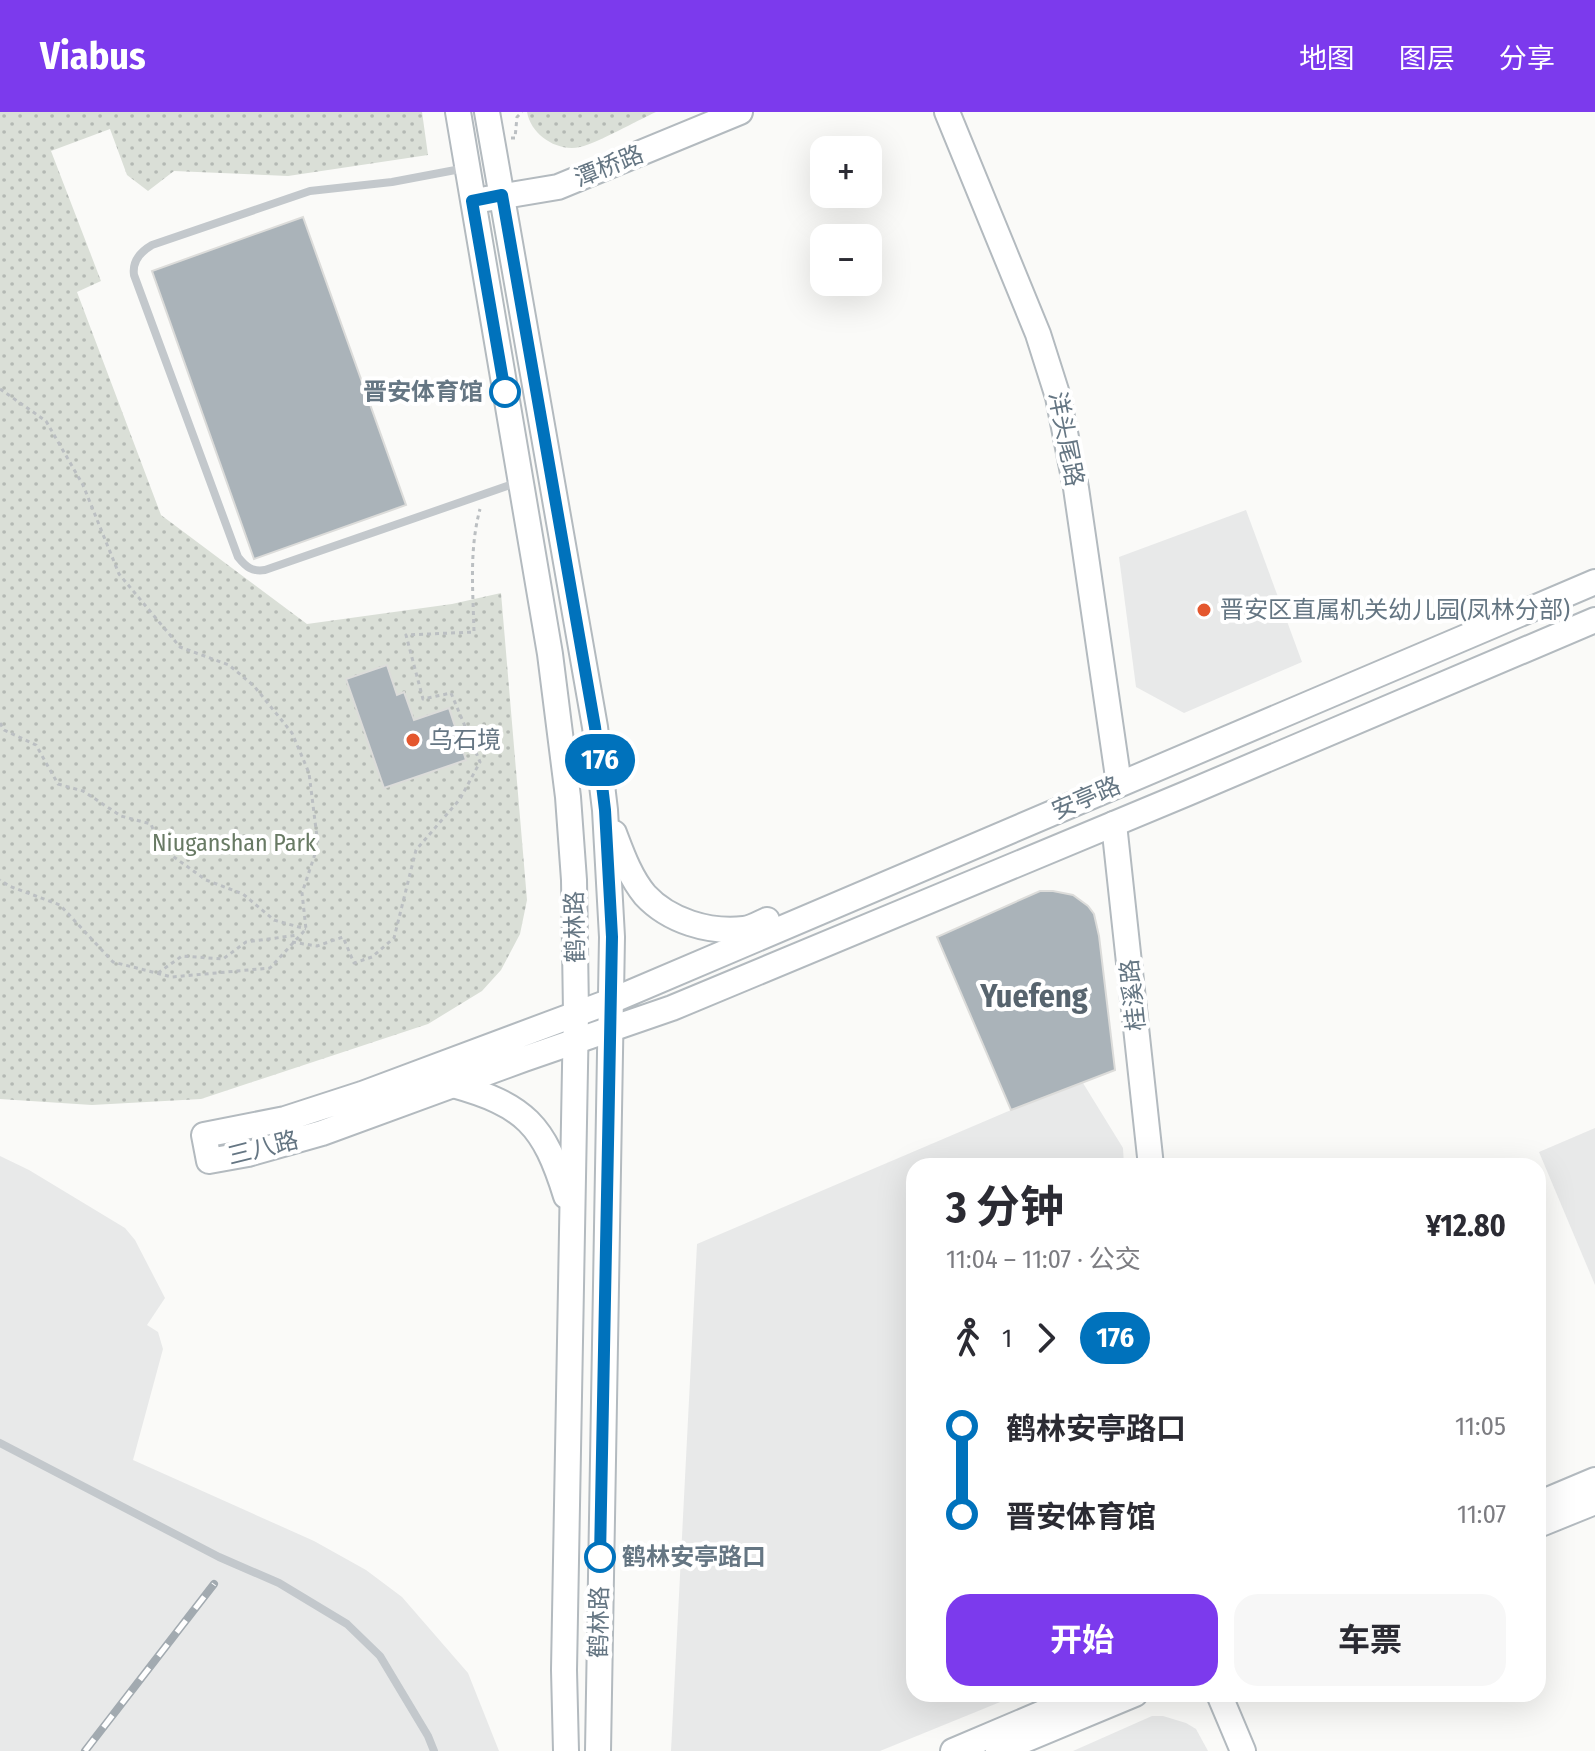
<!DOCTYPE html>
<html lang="zh">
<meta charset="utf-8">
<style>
:root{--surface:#fff;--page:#f7f7f7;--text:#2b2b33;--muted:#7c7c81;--accent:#7c3aed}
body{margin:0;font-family:"Fira Sans Condensed","Noto Sans SC",sans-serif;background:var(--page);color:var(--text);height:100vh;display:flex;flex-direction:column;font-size:30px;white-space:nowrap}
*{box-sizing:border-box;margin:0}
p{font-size:26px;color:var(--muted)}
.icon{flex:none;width:44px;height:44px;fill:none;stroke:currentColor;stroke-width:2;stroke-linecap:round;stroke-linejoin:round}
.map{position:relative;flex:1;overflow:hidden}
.drawer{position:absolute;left:906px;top:1046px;width:640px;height:544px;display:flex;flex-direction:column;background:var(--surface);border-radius:24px;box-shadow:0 8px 32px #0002}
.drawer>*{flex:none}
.badge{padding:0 16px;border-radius:26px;font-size:28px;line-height:52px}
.buttons{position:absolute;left:810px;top:24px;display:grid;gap:16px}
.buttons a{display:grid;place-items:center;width:72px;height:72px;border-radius:16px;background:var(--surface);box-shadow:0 8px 32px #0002;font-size:40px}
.map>.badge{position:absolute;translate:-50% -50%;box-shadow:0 0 0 4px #fff}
.legs{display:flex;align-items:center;gap:12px;height:88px;padding:0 40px;font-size:26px}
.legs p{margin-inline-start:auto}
.summary{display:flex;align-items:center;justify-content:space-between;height:136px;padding:0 40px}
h1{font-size:44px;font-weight:700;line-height:60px}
.cta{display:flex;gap:16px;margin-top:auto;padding:16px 40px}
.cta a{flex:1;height:92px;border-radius:24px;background:var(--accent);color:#fff;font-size:32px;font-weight:700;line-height:92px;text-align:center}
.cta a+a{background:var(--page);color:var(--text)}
ul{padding:0 40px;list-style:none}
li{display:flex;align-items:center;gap:28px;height:88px;font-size:30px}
li i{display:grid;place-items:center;width:12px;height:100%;margin:0 10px;background:currentColor}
li i::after{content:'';width:20px;height:20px;margin:-10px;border:6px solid;border-radius:50%;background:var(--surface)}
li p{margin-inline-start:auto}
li:first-child i{background:linear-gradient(#0000 50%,currentColor 0)}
li:last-child i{background:linear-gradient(currentColor 50%,#0000 0)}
header{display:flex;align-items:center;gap:48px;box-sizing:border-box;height:112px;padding:0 40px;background:var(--accent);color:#fff}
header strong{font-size:38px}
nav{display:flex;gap:44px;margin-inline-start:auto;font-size:28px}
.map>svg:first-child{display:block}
.built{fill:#e8e9e9}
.park{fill:url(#park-dots)}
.building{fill:#aab3b9;stroke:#dcdcda;stroke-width:2}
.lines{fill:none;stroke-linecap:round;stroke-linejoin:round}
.secondary-casing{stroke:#b3babf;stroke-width:28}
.path{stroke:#bbbfc2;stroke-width:3;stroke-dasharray:4 4;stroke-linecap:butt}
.lane{stroke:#c3c8cc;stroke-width:8}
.secondary{stroke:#fff;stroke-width:24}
.rail-casing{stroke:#a2aab0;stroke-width:8}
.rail{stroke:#fff;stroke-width:5;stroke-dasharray:15;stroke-linecap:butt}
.line-1-casing{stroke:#fff;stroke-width:18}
.line-1{stroke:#0072bc;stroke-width:12}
.stop-1-dot{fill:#fff;stroke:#0072bc;stroke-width:4}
.poi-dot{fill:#e4572e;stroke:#fff;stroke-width:3}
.labels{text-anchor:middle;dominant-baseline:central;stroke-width:8;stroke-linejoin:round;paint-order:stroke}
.street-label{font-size:24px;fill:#657683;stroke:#fff}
.stop-label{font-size:24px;font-weight:bold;fill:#657683;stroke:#fff;text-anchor:end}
.poi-label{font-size:24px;fill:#657683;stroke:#fff;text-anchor:start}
.park-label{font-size:24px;fill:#687a64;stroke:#fff}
.district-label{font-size:32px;font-weight:bold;fill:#57646e;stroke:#fff}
</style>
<header>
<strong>Viabus</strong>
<nav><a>地图</a><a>图层</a><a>分享</a></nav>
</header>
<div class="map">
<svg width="1595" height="1639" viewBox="0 0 1595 1639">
<defs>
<pattern id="park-dots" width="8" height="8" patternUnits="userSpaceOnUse" patternTransform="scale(2)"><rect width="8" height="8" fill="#dadfd7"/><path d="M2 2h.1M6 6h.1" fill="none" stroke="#b4b9b4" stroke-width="1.8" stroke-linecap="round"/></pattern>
</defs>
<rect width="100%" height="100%" fill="#fafaf8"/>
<g class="built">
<polygon points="1246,398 1302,550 1184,601 1136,575 1119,445"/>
<polygon points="1083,971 1123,1036 1124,1054 914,1054 914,1582 1020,1582 880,1639 671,1639 697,1132 1011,998"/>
<polygon points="1595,1016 1595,1173 1539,1040"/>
<polygon points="0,1044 29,1058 125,1116 135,1128 165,1186 147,1213 158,1220 163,1237 133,1348 314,1429 366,1458 402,1485 468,1561 499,1639 0,1639"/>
<polygon points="1152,1604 1163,1604 1186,1611 1196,1617 1208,1639 1073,1639"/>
</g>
<g class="park">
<polygon points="0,0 422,0 428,43 288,64 174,59 148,79 127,63 110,17 51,39 101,169 77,180 161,403 307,512 452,492 501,481 527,788 520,822 501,858 482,879 428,912 201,987 92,993 0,987"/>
<path d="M 527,0 L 656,0 C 636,9 600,30 580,35 C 557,40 531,23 527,0 Z"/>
</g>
<g class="building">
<polygon points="303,105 406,393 254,447 152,159"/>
<polygon points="387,553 397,583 404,580 414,608 449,596 466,648 384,676 346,567"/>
<polygon points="1040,779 1053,779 1073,783 1088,794 1094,802 1099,824 1115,958 1011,998 937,825"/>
</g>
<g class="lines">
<defs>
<g id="secondary">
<polyline points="458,0 550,542 568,685 574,768 576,901 564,1558 566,1639"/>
<polyline points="487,0 595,615 605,698 612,825 598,1639"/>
<polyline points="947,0 1038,222 1058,285 1076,376 1119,672"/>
<polyline points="486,87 558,75 740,0"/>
<polyline points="1595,470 611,889 362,982 285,1007 204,1023 209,1049 248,1042 322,1021 524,947 672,896 1188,681 1595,508"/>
<polyline points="1114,712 1151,1054"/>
<path d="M 614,721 C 622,742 630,765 645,783 C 669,809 709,821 744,817 C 752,816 760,811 767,808"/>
<path d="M 453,973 C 525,993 544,1013 566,1084"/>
<polyline points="1538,1392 1595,1368"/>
<polyline points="1538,1413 1595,1390"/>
<polyline points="1219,1582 1243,1639"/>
<polyline points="953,1639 1087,1582"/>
<polyline points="998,1639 1135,1582"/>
</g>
</defs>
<use href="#secondary" class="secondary-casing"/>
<g class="path">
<polyline points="511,26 515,26 517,5 522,0"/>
<polyline points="0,277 46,309 83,373 119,462 180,535 229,553 254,574 292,621 309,661 318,733 302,781 306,817 270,856 172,865 113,850 60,793 9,774 0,768"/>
<polyline points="0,611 4,618 36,633 58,672 83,679 121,704 151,712 160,735 206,768 243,782 274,808 306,817"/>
<path d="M 292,830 L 317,834 L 343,825 L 354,851 L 372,845 L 394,826 L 416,738 L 460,687 L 480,650 L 451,581 L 423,587 L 406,523 L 474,520 C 473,478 469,438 480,397"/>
<polyline points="158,861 182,844 223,847 246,830 298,823"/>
</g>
<g class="lane">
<path d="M 466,56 L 392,70 L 310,79 L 152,133 C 140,140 132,149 134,163 L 238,445 C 246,455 252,460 265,458 L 516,371"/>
<polyline points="0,1331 219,1445 279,1471 347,1512 380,1544 428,1624 434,1639"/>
</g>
<use href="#secondary" class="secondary"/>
<defs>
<polyline id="rail" points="85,1639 214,1472"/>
</defs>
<use href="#rail" class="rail-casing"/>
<use href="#rail" class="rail"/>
</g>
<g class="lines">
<defs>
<polyline id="line-1" points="505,280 472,89 502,83 595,615 605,698 612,825 600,1445"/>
</defs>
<use href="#line-1" class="line-1-casing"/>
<use href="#line-1" class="line-1"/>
</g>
<g class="stop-1-dot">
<circle cx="505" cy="280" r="14"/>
<circle cx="600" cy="1445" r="14"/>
</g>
<g class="poi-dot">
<circle cx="1204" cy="498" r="8"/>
<circle cx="413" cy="628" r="8"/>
</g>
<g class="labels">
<g class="street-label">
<text transform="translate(609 54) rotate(-22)">潭桥路</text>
<text transform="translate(1066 327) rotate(79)">洋头尾路</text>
<text transform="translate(1086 686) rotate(-23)">安亭路</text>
<text transform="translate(575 815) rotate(-91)">鹤林路</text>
<text transform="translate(1133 883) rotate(-96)">桂溪路</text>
<text transform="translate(263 1036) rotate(-14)">三八路</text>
<text transform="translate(599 1510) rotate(-89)">鹤林路</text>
</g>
<g class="stop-label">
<text x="483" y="280">晋安体育馆</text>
<text x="622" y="1445" text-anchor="start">鹤林安亭路口</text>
</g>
<g class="poi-label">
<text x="1220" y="498">晋安区直属机关幼儿园(凤林分部)</text>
<text x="429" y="628">乌石境</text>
</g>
<g class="park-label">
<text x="234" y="731">Niuganshan Park</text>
</g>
<g class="district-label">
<text x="1034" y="884">Yuefeng</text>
</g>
</g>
</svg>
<div class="buttons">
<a>+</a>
<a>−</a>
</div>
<b class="badge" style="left:600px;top:648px;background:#0072bc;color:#fff">176</b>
<section class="drawer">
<div class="summary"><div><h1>3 分钟</h1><p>11:04 – 11:07 · 公交</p></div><b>¥12.80</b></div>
<div class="legs"><svg class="icon" aria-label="walk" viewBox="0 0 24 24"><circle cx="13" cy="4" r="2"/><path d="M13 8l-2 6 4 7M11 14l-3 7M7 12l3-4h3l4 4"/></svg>1<svg class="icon" aria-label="forward" viewBox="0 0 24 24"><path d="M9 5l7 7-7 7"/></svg><b class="badge" style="background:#0072bc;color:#fff">176</b></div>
<ul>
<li><i style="color:#0072bc"></i><b>鹤林安亭路口</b><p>11:05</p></li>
<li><i style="color:#0072bc"></i><b>晋安体育馆</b><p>11:07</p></li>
</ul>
<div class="cta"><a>开始</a><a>车票</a></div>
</section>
</div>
